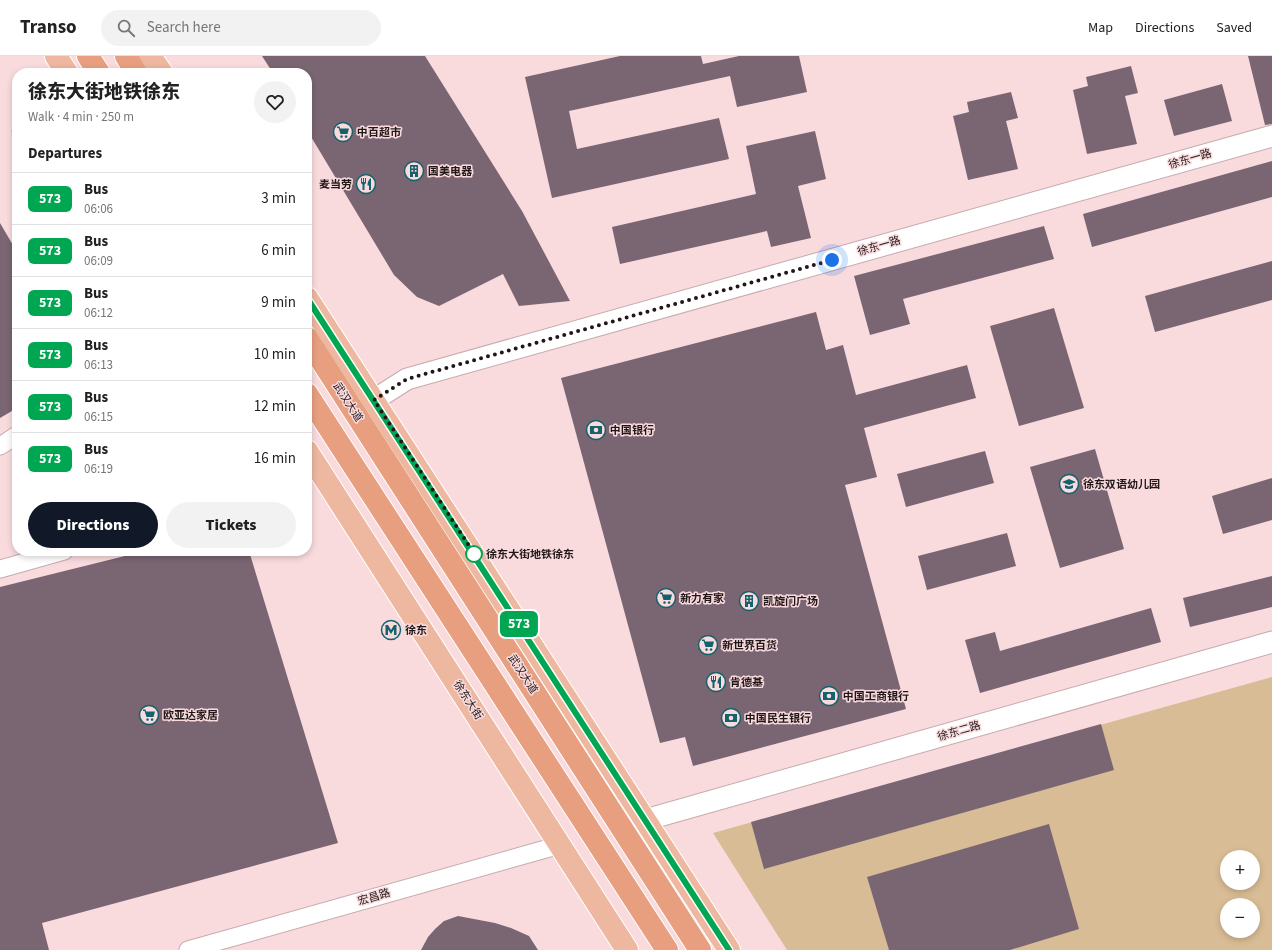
<!DOCTYPE html>
<meta charset="utf-8">
<style>
:root{--surface:#fff;--page:#f2f2f2;--text:#222;--muted:#767676;--line:#e0e0e0;--accent:#111827}
body{margin:0;font-family:"Source Sans 3","Noto Sans SC",sans-serif;background:var(--page);color:var(--text);height:100vh;display:flex;flex-direction:column;font-size:15px;white-space:nowrap}
*{box-sizing:border-box;margin:0}
p{font-size:13px;color:var(--muted)}
.icon{flex:none;width:22px;height:22px;fill:none;stroke:currentColor;stroke-width:2;stroke-linecap:round;stroke-linejoin:round}
.map{position:relative;flex:1;overflow:hidden}
.panel{position:absolute;left:12px;top:12px;width:300px;height:488px;display:flex;flex-direction:column;background:var(--surface);border-radius:16px;box-shadow:0 2px 6px #0003}
.panel>*{flex:none}
.badge{padding:0 8px;border-radius:6px;font-size:14px;line-height:26px}
.controls{position:absolute;left:1220px;top:794px;display:grid;gap:8px}
.controls a{display:grid;place-items:center;width:40px;height:40px;border-radius:50%;background:var(--surface);box-shadow:0 2px 6px #0003;font-size:20px}
.you{position:absolute;width:20px;height:20px;margin:-10px;border:3px solid #fff;border-radius:50%;background:#1a73e8;box-shadow:0 0 0 6px #1a73e833}
.map>.badge{position:absolute;translate:-50% -50%;box-shadow:0 0 0 2px #fff}
h2{padding:0 16px;font-size:15px;line-height:36px}
.round{display:grid;place-items:center;flex:none;width:42px;height:42px;border-radius:21px;background:var(--page)}
.headline{display:flex;align-items:center;justify-content:space-between;height:68px;padding:0 16px}
h1{font-size:19px;font-weight:800;line-height:30px}
.cta{display:flex;gap:8px;margin-top:auto;padding:8px 16px}
.cta a{flex:1;height:46px;border-radius:24px;background:var(--accent);color:#fff;font-size:16px;font-weight:800;line-height:46px;text-align:center}
.cta a+a{background:var(--page);color:var(--text)}
ul{padding:0;list-style:none}
li{display:flex;align-items:center;gap:12px;height:52px;padding:0 16px;border-top:1px solid var(--line)}
li div{flex:1}
li b{display:block;font-size:15px}
li em{font-style:normal}
li .badge{min-width:44px;font-weight:700;text-align:center}
header{display:flex;align-items:center;gap:24px;box-sizing:border-box;height:56px;padding:0 20px;background:var(--surface);border-bottom:1px solid var(--line)}
header strong{font-size:19px}
nav{display:flex;gap:22px;margin-inline-start:auto;font-size:14px}
.search{width:280px;height:36px;background:var(--page);display:flex;align-items:center;gap:10px;box-sizing:border-box;padding:0 14px;border-radius:22px;color:var(--muted);font-size:15px}
.map>svg:first-child{display:block}
.green{fill:#d8bc95;fill-rule:evenodd}
.building{fill:#7a6573}
.lines{fill:none;stroke-linecap:round;stroke-linejoin:round}
.minor-casing{stroke:#c7aaad;stroke-width:19}
.tertiary-casing{stroke:#c7aaad;stroke-width:23}
.primary-casing{stroke:#fff;stroke-width:24}
.trunk-casing{stroke:#fff;stroke-width:24}
.path{stroke:#847072;stroke-width:2.5;stroke-dasharray:1 3;stroke-linecap:butt}
.minor{stroke:#fff;stroke-width:17}
.tertiary{stroke:#fff;stroke-width:21}
.primary{stroke:#edb7a0;stroke-width:22}
.trunk{stroke:#e79f80;stroke-width:22}
.line-casing{stroke:#fff;stroke-width:9}
.line{stroke:#00a651;stroke-width:6}
.walk{stroke:#211718;stroke-width:4;stroke-dasharray:0 7.2}
.stop-dot{fill:#fff;stroke:#00a651;stroke-width:2}
.labels{text-anchor:middle;dominant-baseline:central;stroke-width:3;stroke-linejoin:round;paint-order:stroke}
.poi-label{font-size:11px;font-weight:bold;fill:#211718;stroke:#f9dbde;text-anchor:start}
.street-label{font-size:11px;fill:#211718;stroke:#f9dbde}
.stop-label{font-size:11px;font-weight:bold;fill:#211718;stroke:#f9dbde;text-anchor:start}
</style>
<header>
<strong>Transo</strong>
<div class="search"><svg class="icon" aria-label="search" viewBox="0 0 24 24"><circle cx="10" cy="10" r="6"/><path d="M15 15l6 6"/></svg>Search here</div>
<nav><a>Map</a><a>Directions</a><a>Saved</a></nav>
</header>
<div class="map">
<svg width="1272" height="894" viewBox="0 0 1272 894">
<rect width="100%" height="100%" fill="#f9dbde"/>
<path class="green" d="M 1272,621 L 1272,894 L 787,894 L 713,777 ZM 1227,801 L 1253,801 L 1253,827 L 1227,827 ZM 1227,849 L 1253,849 L 1253,875 L 1227,875 Z"/>
<g class="building">
<polygon points="262,0 425,0 522,155 570,245 519,250 503,218 439,250 417,241 394,219 307,74 307,17 273,17"/>
<polygon points="620,0 701,0 703,8 739,0 799,0 807,36 737,51 730,20 569,55 577,93 719,62 729,103 552,142 525,21"/>
<polygon points="1248,0 1272,0 1272,68 1265,69"/>
<polygon points="1131,10 1138,37 1125,40 1137,88 1087,98 1073,34 1088,30 1086,21"/>
<polygon points="1222,28 1232,65 1174,80 1164,44"/>
<polygon points="1011,36 1018,62 1006,65 1018,113 968,124 953,60 969,56 967,46"/>
<polygon points="815,75 826,123 798,130 811,182 771,191 767,175 620,208 612,171 756,138 746,90"/>
<polygon points="1272,105 1272,141 1092,191 1083,158"/>
<polygon points="0,167 17,196 17,352 0,362"/>
<polygon points="1044,170 1054,203 903,243 910,268 870,279 854,220"/>
<polygon points="1272,205 1272,244 1155,276 1145,240"/>
<polygon points="1054,252 1084,352 1019,370 990,270"/>
<polygon points="816,256 826,294 843,289 856,339 967,309 976,342 864,372 877,421 845,429 906,653 693,710 685,681 660,687 561,322"/>
<polygon points="1095,393 1124,493 1060,512 1030,411"/>
<polygon points="985,395 994,427 906,451 897,418"/>
<polygon points="1272,422 1272,464 1223,478 1212,440"/>
<polygon points="1007,477 1016,510 927,534 918,500"/>
<polygon points="145,495 249,495 338,787 42,867 49,894 0,894 0,531"/>
<polygon points="1272,520 1272,551 1190,571 1183,542"/>
<polygon points="1151,552 1161,586 980,637 965,584 995,576 1000,595"/>
<polygon points="1101,668 1114,714 764,813 751,766"/>
<polygon points="1049,768 1079,873 1010,894 889,894 867,821"/>
<polygon points="458,860 495,867 511,872 529,880 538,894 421,894 428,881 435,873 444,865"/>
</g>
<g class="lines">
<defs>
<g id="minor">
<polyline points="0,390 17,379"/>
<polyline points="0,513 64,495"/>
<polyline points="188,894 560,789"/>
</g>
<g id="tertiary">
<polyline points="374,344 407,323 1272,80"/>
<polyline points="645,764 1272,586"/>
</g>
<g id="primary">
<polyline points="56,0 67,17"/>
<polyline points="150,0 162,17"/>
<polyline points="307,242 729,894"/>
<polyline points="307,395 627,894"/>
</g>
<g id="trunk">
<polyline points="88,0 99,17"/>
<polyline points="126,0 136,17"/>
<polyline points="307,282 700,894"/>
<polyline points="307,338 667,894"/>
</g>
</defs>
<use href="#minor" class="minor-casing"/>
<use href="#tertiary" class="tertiary-casing"/>
<use href="#primary" class="primary-casing"/>
<use href="#trunk" class="trunk-casing"/>
<polyline class="path" points="12,76 17,73"/>
<use href="#minor" class="minor"/>
<use href="#tertiary" class="tertiary"/>
<use href="#primary" class="primary"/>
<use href="#trunk" class="trunk"/>
</g>
<g class="lines">
<defs>
<polyline id="line" points="307,242 729,894"/>
</defs>
<use href="#line" class="line-casing"/>
<use href="#line" class="line"/>
<polyline class="walk" points="474,498 477,502 374,344 407,323 832,204"/>
</g>
<defs>
<symbol id="supermarket-ring" viewBox="-11 -11 22 22"><circle r="9.5" fill="#f9dbde" stroke="#14626c" stroke-width="1.5"/><path d="M-6-5.5h2.5l.6 2H6L4.5 2H-2.5L-4.4-4H-6ZM-1.5 3.2a1.3 1.3 0 1 0 .1 0ZM3 3.2a1.3 1.3 0 1 0 .1 0Z" fill="#14626c"/></symbol>
<symbol id="building-ring" viewBox="-11 -11 22 22"><circle r="9.5" fill="#f9dbde" stroke="#14626c" stroke-width="1.5"/><path d="M-4-6H4V6H1V3H-1V6H-4ZM-2.5-4.3h1.7v1.8h-1.7ZM.8-4.3h1.7v1.8H.8ZM-2.5-1h1.7V.8h-1.7ZM.8-1h1.7V.8H.8Z" fill="#14626c"/></symbol>
<symbol id="restaurant-ring" viewBox="-11 -11 22 22"><circle r="9.5" fill="#f9dbde" stroke="#14626c" stroke-width="1.5"/><path d="M-5-6h1v4h1v-4h1v4h1v-4h1v5L-1.5 .5V6h-2V.5L-5-1ZM5-6V6H3V1.5H1.5Q1.5-4 5-6Z" fill="#14626c"/></symbol>
<symbol id="bank-ring" viewBox="-11 -11 22 22"><circle r="9.5" fill="#f9dbde" stroke="#14626c" stroke-width="1.5"/><path d="M-6-4H6V4H-6ZM0-2.3a2.3 2.3 0 1 0 0 4.6a2.3 2.3 0 1 0 0-4.6Z" fill="#14626c"/></symbol>
<symbol id="school-ring" viewBox="-11 -11 22 22"><circle r="9.5" fill="#f9dbde" stroke="#14626c" stroke-width="1.5"/><path d="M0-5L7-2L0 1L-7-2ZM-4 1L0 2.5L4 1V4Q0 6-4 4Z" fill="#14626c"/></symbol>
<symbol id="metro-ring" viewBox="-11 -11 22 22"><circle r="9.5" fill="#f9dbde" stroke="#14626c" stroke-width="1.5"/><path d="M-5.5 5V-5H-3L0 0L3-5H5.5V5H3V-.5L0 4L-3-.5V5Z" fill="#14626c"/></symbol>
</defs>
<g fill-rule="evenodd">
<use href="#supermarket-ring" x="332" y="65" width="22" height="22"/>
<use href="#building-ring" x="403" y="104" width="22" height="22"/>
<use href="#restaurant-ring" x="355" y="117" width="22" height="22"/>
<use href="#bank-ring" x="585" y="363" width="22" height="22"/>
<use href="#school-ring" x="1058" y="417" width="22" height="22"/>
<use href="#supermarket-ring" x="655" y="531" width="22" height="22"/>
<use href="#building-ring" x="738" y="534" width="22" height="22"/>
<use href="#metro-ring" x="380" y="563" width="22" height="22"/>
<use href="#supermarket-ring" x="697" y="578" width="22" height="22"/>
<use href="#restaurant-ring" x="705" y="615" width="22" height="22"/>
<use href="#bank-ring" x="818" y="629" width="22" height="22"/>
<use href="#supermarket-ring" x="138" y="648" width="22" height="22"/>
<use href="#bank-ring" x="720" y="651" width="22" height="22"/>
</g>
<circle class="stop-dot" cx="474" cy="498" r="8"/>
<g class="labels">
<g class="poi-label">
<text x="357" y="76">中百超市</text>
<text x="428" y="115">国美电器</text>
<text x="352" y="128" text-anchor="end">麦当劳</text>
<text x="610" y="374">中国银行</text>
<text x="1083" y="428">徐东双语幼儿园</text>
<text x="680" y="542">新力有家</text>
<text x="763" y="545">凯旋门广场</text>
<text x="405" y="574">徐东</text>
<text x="722" y="589">新世界百货</text>
<text x="730" y="626">肯德基</text>
<text x="843" y="640">中国工商银行</text>
<text x="163" y="659">欧亚达家居</text>
<text x="745" y="662">中国民生银行</text>
</g>
<g class="street-label">
<text transform="translate(1190 103) rotate(-16)">徐东一路</text>
<text transform="translate(879 190) rotate(-16)">徐东一路</text>
<text transform="translate(348 346) rotate(57)">武汉大道</text>
<text transform="translate(523 618) rotate(57)">武汉大道</text>
<text transform="translate(468 644) rotate(57)">徐东大街</text>
<text transform="translate(959 675) rotate(-16)">徐东二路</text>
<text transform="translate(374 841) rotate(-16)">宏昌路</text>
</g>
<g class="stop-label">
<text x="486" y="498">徐东大街地铁徐东</text>
</g>
</g>
</svg>
<div class="controls">
<a>+</a>
<a>−</a>
</div>
<div class="you" style="left:832px;top:204px"></div>
<b class="badge" style="left:519px;top:568px;background:#00a651;color:#fff">573</b>
<section class="panel">
<div class="headline"><div><h1>徐东大街地铁徐东</h1><p>Walk · 4 min · 250 m</p></div><a class="round"><svg class="icon" aria-label="heart" viewBox="0 0 24 24"><path d="M12 20l-8-8c-3-5 5-10 8-4 3-6 11-1 8 4z"/></svg></a></div>
<h2>Departures</h2>
<ul>
<li><span class="badge" style="background:#00a651;color:#fff">573</span><div><b>Bus</b><p>06:06</p></div><em>3 min</em></li>
<li><span class="badge" style="background:#00a651;color:#fff">573</span><div><b>Bus</b><p>06:09</p></div><em>6 min</em></li>
<li><span class="badge" style="background:#00a651;color:#fff">573</span><div><b>Bus</b><p>06:12</p></div><em>9 min</em></li>
<li><span class="badge" style="background:#00a651;color:#fff">573</span><div><b>Bus</b><p>06:13</p></div><em>10 min</em></li>
<li><span class="badge" style="background:#00a651;color:#fff">573</span><div><b>Bus</b><p>06:15</p></div><em>12 min</em></li>
<li><span class="badge" style="background:#00a651;color:#fff">573</span><div><b>Bus</b><p>06:19</p></div><em>16 min</em></li>
</ul>
<div class="cta"><a>Directions</a><a>Tickets</a></div>
</section>
</div>
